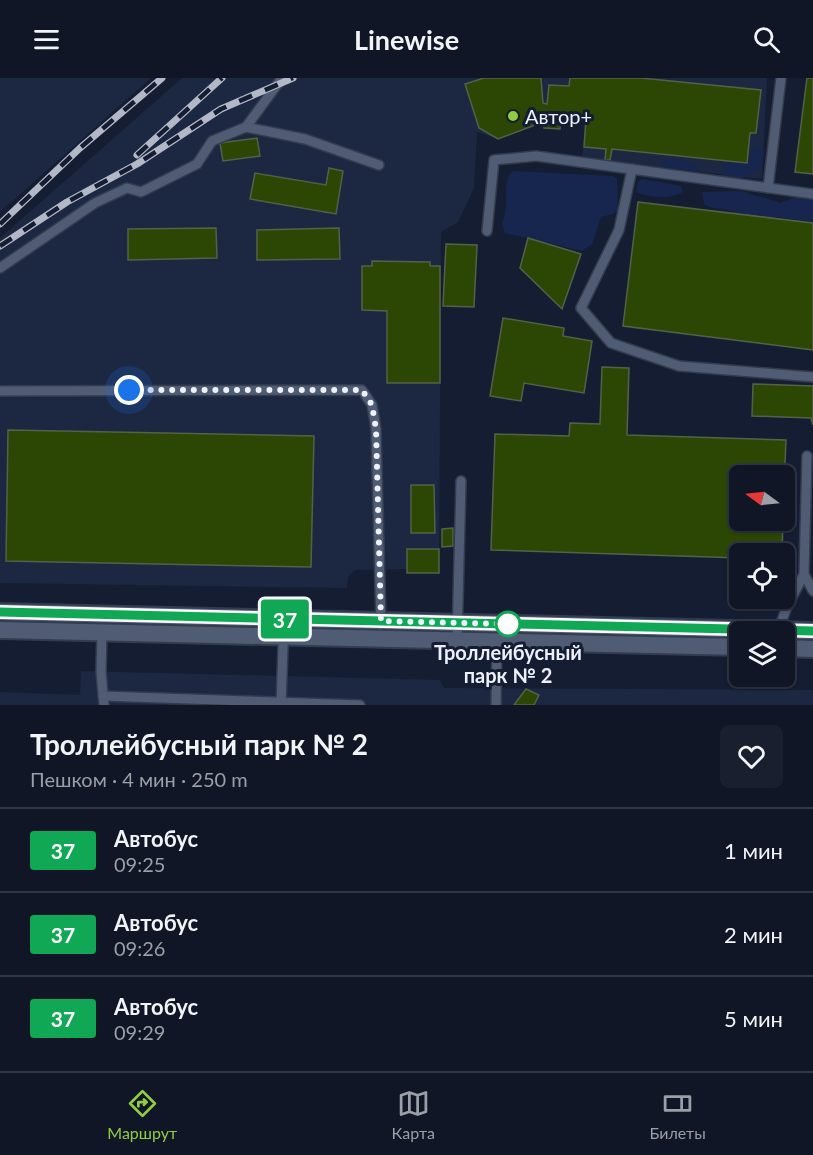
<!DOCTYPE html>
<html lang="ru">
<meta charset="utf-8">
<style>
:root{--surface:#101626;--page:#191f2e;--text:#f1f3f6;--muted:#9c9fa7;--line:#303543;--accent:#8fcd42}
body{margin:0;font-family:Lato,sans-serif;background:var(--page);color:var(--text);height:100vh;display:flex;flex-direction:column;font-size:22px;white-space:nowrap}
*{box-sizing:border-box;margin:0}
p{font-size:20px;color:var(--muted)}
.icon{flex:none;width:33px;height:33px;fill:none;stroke:currentColor;stroke-width:2;stroke-linecap:round;stroke-linejoin:round}
.map{position:relative;height:627px;overflow:hidden}
.side{display:flex;flex-direction:column;background:var(--surface);flex:1}
.side>*{flex:none}
.badge{padding:0 12px;border-radius:4px;font-size:21px;line-height:39px}
.needle{width:39px;rotate:285deg}
.fabs{position:absolute;left:729px;top:387px;display:grid;gap:12px}
.fabs a{display:grid;place-items:center;width:66px;height:66px;border-radius:9px;background:var(--surface);box-shadow:0 2px 4px #0004,0 0 0 2px var(--line);font-size:30px}
.you{position:absolute;width:30px;height:30px;margin:-15px;border:4px solid #fff;border-radius:50%;background:#1a73e8;box-shadow:0 0 0 9px #1a73e833}
.map>.badge{position:absolute;translate:-50% -50%;box-shadow:0 0 0 3px #fff}
.round{display:grid;place-items:center;flex:none;width:63px;height:63px;border-radius:9px;background:var(--page)}
.headline{display:flex;align-items:center;justify-content:space-between;height:102px;padding:0 30px}
h1{font-size:28px;font-weight:700;line-height:45px}
ul{padding:0;list-style:none}
li{display:flex;align-items:center;gap:18px;height:84px;padding:0 30px;border-top:2px solid var(--line)}
li div{flex:1}
li b{display:block;font-size:22px}
li em{font-style:normal}
li .badge{min-width:66px;font-weight:700;text-align:center}
header{display:flex;justify-content:space-between;align-items:center;height:78px;padding:0 30px;background:var(--surface);font-size:27px;font-weight:700}
.dock{display:flex;justify-content:space-around;align-items:center;height:84px;border-top:2px solid var(--line);background:var(--surface);font-size:16px;color:var(--muted)}
.dock a{display:grid;justify-items:center;gap:3px}
.dock .on{color:var(--accent)}
.map>svg:first-child{display:block}
.built{fill:#1c2741}
.green{fill:#17264e}
.building{fill:#2c4704;stroke:#546148;stroke-width:1.5}
.lines{fill:none;stroke-linecap:round;stroke-linejoin:round}
.service-casing{stroke:#333b4e;stroke-width:12}
.tertiary-casing{stroke:#333b4e;stroke-width:20}
.service{stroke:#505b74;stroke-width:9}
.tertiary{stroke:#505b74;stroke-width:16}
.rail-casing{stroke:#b2b8c6;stroke-width:7}
.rail{stroke:#151d32;stroke-width:4.5;stroke-dasharray:14;stroke-linecap:butt}
.line-casing{stroke:#fff;stroke-width:14}
.line{stroke:#10a855;stroke-width:9}
.walk{stroke:#ecf1fd;stroke-width:6;stroke-dasharray:0 10.8}
.poi-dot{fill:#8fcd42;stroke:#151d32;stroke-width:2}
.stop-dot{fill:#fff;stroke:#10a855;stroke-width:3}
.labels{text-anchor:middle;dominant-baseline:central;stroke-width:6;stroke-linejoin:round;paint-order:stroke}
.poi-label{font-size:20px;fill:#ecf1fd;stroke:#151d32;text-anchor:start}
.stop-label{font-size:20px;font-weight:bold;fill:#ecf1fd;stroke:#151d32}
</style>
<header><svg class="icon" aria-label="menu" viewBox="0 0 24 24"><path d="M4 6h16M4 12h16M4 18h16"/></svg>Linewise<svg class="icon" aria-label="search" viewBox="0 0 24 24"><circle cx="10" cy="10" r="6"/><path d="M15 15l6 6"/></svg></header>
<div class="map">
<svg width="813" height="627" viewBox="0 0 813 627">
<rect width="100%" height="100%" fill="#151d32"/>
<g class="built">
<polygon points="0,0 151,0 0,134"/>
<polygon points="182,0 767,0 762,101 582,80 586,40 562,38 560,51 544,50 543,45 498,61 477,54 474,110 458,144 441,154 439,495 407,495 406,491 355,492 348,499 347,510 0,505 0,160"/>
<polygon points="81,593 440,602 444,610 813,612 813,627 0,627 0,614 80,617"/>
</g>
<g class="green">
<polygon points="753,70 764,72 762,88 739,102 722,98 725,86 742,85"/>
<polygon points="676,80 698,88 696,93 660,88 661,83"/>
<path d="M 513,93 L 613,98 L 617,101 L 618,132 L 613,136 L 601,139 L 592,166 L 582,173 L 505,155 L 502,145 C 511,129 500,103 513,93 Z"/>
<path d="M 643,101 L 681,108 L 683,114 C 668,122 651,120 636,114 L 638,103 Z"/>
<path d="M 742,113 C 755,119 768,119 780,125 L 796,119 L 813,121 L 813,144 L 778,139 L 768,141 L 759,136 L 745,142 L 732,133 L 709,129 L 704,126 L 702,114 Z"/>
</g>
<g class="building">
<polygon points="484,0 541,0 543,25 547,26 549,7 569,8 570,0 641,0 761,12 756,55 750,55 747,85 612,71 610,82 605,82 606,71 584,69 586,40 561,38 560,51 544,50 543,44 498,61 479,50 465,6"/>
<polygon points="807,0 813,0 813,96 795,94"/>
<polygon points="257,60 260,78 223,83 220,65"/>
<polygon points="329,90 343,93 336,136 250,121 255,95 326,107"/>
<polygon points="638,124 813,145 813,272 623,248"/>
<polygon points="216,150 217,180 128,182 128,151"/>
<polygon points="339,150 340,181 257,182 257,152"/>
<polygon points="528,160 581,176 562,231 520,190"/>
<polygon points="446,166 477,167 474,229 443,228"/>
<polygon points="372,183 430,184 430,188 440,188 440,305 387,305 387,233 362,232 362,188 372,188"/>
<polygon points="503,240 564,250 563,258 592,263 584,315 524,305 521,323 490,318"/>
<polygon points="602,289 629,290 627,357 786,362 784,407 784,398 740,398 740,442 783,442 782,476 740,476 740,480 491,472 495,356 569,358 570,345 600,346"/>
<polygon points="753,306 813,308 813,347 811,340 752,338"/>
<polygon points="8,352 314,358 311,489 6,483"/>
<polygon points="411,407 434,407 435,455 411,455"/>
<polygon points="453,450 453,468 442,469 442,451"/>
<rect x="407" y="471" width="32" height="24"/>
<polygon points="526,611 539,617 534,627 514,627"/>
</g>
<g class="lines">
<defs>
<g id="service">
<polyline points="246,49 282,0"/>
<polyline points="632,91 619,152 581,230 611,265 679,288 813,299"/>
<polyline points="768,110 781,0"/>
<polyline points="487,153 494,82 536,78 813,116"/>
<polyline points="0,190 95,125 127,110 141,114 197,86 212,63 246,49 305,61 379,87"/>
<polyline points="0,313 362,312 372,327 376,351 381,547"/>
<polyline points="804,496 807,378"/>
<polyline points="102,552 101,594 104,627"/>
<polyline points="778,554 786,531 804,496 813,513"/>
<polyline points="457,562 461,403"/>
<polyline points="103,618 360,627"/>
<polyline points="281,627 284,541"/>
<polyline points="496,627 497,563"/>
</g>
<g id="tertiary">
<polyline points="0,534 813,553"/>
<polyline points="0,552 740,569"/>
<polyline points="784,570 813,571"/>
</g>
</defs>
<use href="#service" class="service-casing"/>
<use href="#tertiary" class="tertiary-casing"/>
<use href="#service" class="service"/>
<use href="#tertiary" class="tertiary"/>
<defs>
<g id="rail">
<polyline points="137,77 222,0"/>
<polyline points="0,146 80,70 162,0"/>
<polyline points="0,168 67,124 137,86 221,31 293,0"/>
</g>
</defs>
<use href="#rail" class="rail-casing"/>
<use href="#rail" class="rail"/>
</g>
<g class="lines">
<defs>
<polyline id="line" points="0,534 813,553"/>
</defs>
<use href="#line" class="line-casing"/>
<use href="#line" class="line"/>
<polyline class="walk" points="129,312 362,312 372,327 376,351 381,543 508,546"/>
</g>
<circle class="poi-dot" cx="513" cy="38" r="6"/>
<circle class="stop-dot" cx="508" cy="546" r="12"/>
<g class="labels">
<g class="poi-label">
<text x="525" y="38">Автор+</text>
</g>
<g class="stop-label">
<text x="508" y="574">Троллейбусный<tspan x="508" dy="23">парк № 2</tspan></text>
</g>
</g>
</svg>
<div class="fabs">
<a><svg class="needle" viewBox="-14 -14 28 28"><path d="M0-13l5 13h-10z" fill="#e53935"/><path d="M0 13l5-13h-10z" fill="#9c9fa7"/></svg></a>
<a><svg class="icon" aria-label="locate" viewBox="0 0 24 24"><circle cx="12" cy="12" r="6"/><path d="M12 2v4M12 18v4M2 12h4M18 12h4"/></svg></a>
<a><svg class="icon" aria-label="layers" viewBox="0 0 24 24"><path d="M12 4l9 5-9 5-9-5zM3 14l9 5 9-5"/></svg></a>
</div>
<div class="you" style="left:129px;top:312px"></div>
<b class="badge" style="left:285px;top:541px;background:#10a855;color:#fff">37</b>
</div>
<section class="side">
<div class="headline"><div><h1>Троллейбусный парк № 2</h1><p>Пешком · 4 мин · 250 m</p></div><a class="round"><svg class="icon" aria-label="heart" viewBox="0 0 24 24"><path d="M12 20l-8-8c-3-5 5-10 8-4 3-6 11-1 8 4z"/></svg></a></div>
<ul>
<li><span class="badge" style="background:#10a855;color:#fff">37</span><div><b>Автобус</b><p>09:25</p></div><em>1 мин</em></li>
<li><span class="badge" style="background:#10a855;color:#fff">37</span><div><b>Автобус</b><p>09:26</p></div><em>2 мин</em></li>
<li><span class="badge" style="background:#10a855;color:#fff">37</span><div><b>Автобус</b><p>09:29</p></div><em>5 мин</em></li>
</ul>
</section>
<nav class="dock">
<a class="on"><svg class="icon" aria-label="directions" viewBox="0 0 24 24"><path d="M12 3l9 9-9 9-9-9zM9 14v-3h6M13 9l2 2-2 2"/></svg>Маршрут</a>
<a><svg class="icon" aria-label="map" viewBox="0 0 24 24"><path d="M3 6l6-2 6 2 6-2v14l-6 2-6-2-6 2zM9 4v14M15 6v14"/></svg>Карта</a>
<a><svg class="icon" aria-label="tickets" viewBox="0 0 24 24"><path d="M3 7h18v10H3zM15 7v10"/></svg>Билеты</a>
</nav>
